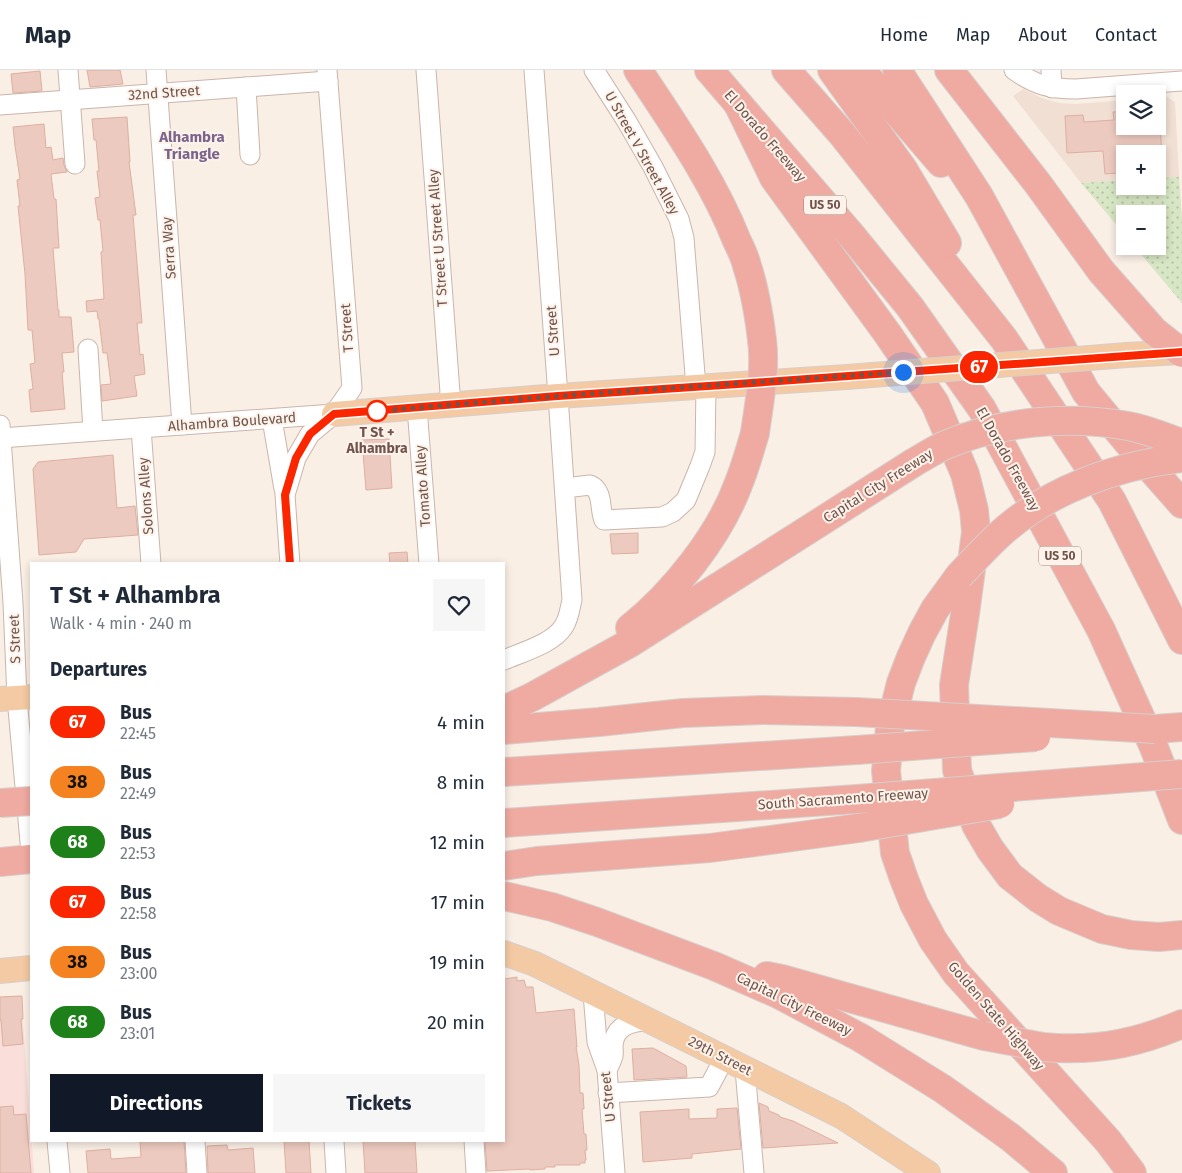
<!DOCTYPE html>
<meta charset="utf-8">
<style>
:root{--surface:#fff;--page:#f6f6f7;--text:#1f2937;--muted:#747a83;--line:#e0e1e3;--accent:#111827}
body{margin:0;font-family:"Fira Sans",sans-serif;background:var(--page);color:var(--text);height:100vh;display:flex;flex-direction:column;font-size:19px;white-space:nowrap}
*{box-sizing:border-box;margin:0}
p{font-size:16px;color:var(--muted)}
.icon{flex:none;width:28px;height:28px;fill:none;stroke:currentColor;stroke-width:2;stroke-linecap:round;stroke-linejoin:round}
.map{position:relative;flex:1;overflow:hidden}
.drawer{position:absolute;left:30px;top:492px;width:475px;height:580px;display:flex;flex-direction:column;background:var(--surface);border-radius:0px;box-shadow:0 2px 8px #0003}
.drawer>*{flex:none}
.badge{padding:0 10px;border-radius:16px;font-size:18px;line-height:32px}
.buttons{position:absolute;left:1116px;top:15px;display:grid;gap:10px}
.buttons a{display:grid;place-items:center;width:50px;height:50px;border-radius:0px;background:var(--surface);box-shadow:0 2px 8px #0003;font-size:25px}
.you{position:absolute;width:25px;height:25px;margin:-12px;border:4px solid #fff;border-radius:50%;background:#1a73e8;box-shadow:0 0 0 8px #1a73e833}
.map>.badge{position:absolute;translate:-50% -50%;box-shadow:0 0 0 2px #fff}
h2{padding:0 20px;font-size:19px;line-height:45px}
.round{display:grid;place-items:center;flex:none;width:52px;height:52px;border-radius:0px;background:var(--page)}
.summary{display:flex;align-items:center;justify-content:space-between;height:85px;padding:0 20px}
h1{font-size:24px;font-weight:700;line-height:38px}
.primary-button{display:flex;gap:10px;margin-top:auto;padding:10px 20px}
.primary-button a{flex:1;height:58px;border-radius:0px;background:var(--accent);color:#fff;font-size:20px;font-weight:700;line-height:58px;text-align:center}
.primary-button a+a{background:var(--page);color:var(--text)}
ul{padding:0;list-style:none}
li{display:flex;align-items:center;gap:15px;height:60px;padding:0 20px}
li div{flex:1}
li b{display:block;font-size:19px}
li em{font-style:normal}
li .badge{min-width:55px;font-weight:700;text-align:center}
header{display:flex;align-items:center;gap:30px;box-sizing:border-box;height:70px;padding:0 25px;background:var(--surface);border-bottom:1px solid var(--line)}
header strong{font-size:24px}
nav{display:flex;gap:28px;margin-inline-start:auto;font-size:18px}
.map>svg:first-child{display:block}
.residential{fill:#f1dfd4}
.commercial{fill:#f9ded9}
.grass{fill:url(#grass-dots)}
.building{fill:#edcabf;stroke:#deafa1}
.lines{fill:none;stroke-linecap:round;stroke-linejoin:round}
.minor-casing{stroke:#cab5ac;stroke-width:21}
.major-casing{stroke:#d7cfcd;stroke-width:26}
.highway-casing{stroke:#d7cfcd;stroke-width:30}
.minor{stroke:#fff;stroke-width:19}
.major{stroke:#f3caa3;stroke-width:24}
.highway{stroke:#efaaa1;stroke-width:28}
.major-bridge-casing{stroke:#d7cfcd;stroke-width:26;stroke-linecap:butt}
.highway-bridge-casing{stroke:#d7cfcd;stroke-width:30;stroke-linecap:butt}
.major-bridge{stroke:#f3caa3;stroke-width:24}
.highway-bridge{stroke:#efaaa1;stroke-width:28}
.line-casing{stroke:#fff;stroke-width:11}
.line{stroke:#fa2600;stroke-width:8}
.walk{stroke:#70544c;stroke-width:5;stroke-dasharray:0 9}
.stop-dot{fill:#fff;stroke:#fa2600;stroke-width:2.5}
.labels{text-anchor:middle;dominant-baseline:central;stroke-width:4;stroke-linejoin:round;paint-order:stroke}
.shield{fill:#fdf3ea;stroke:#9a847b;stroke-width:1}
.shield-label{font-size:12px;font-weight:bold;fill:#70544c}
.street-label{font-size:14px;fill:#70544c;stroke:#fdf3ea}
.stop-label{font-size:14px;font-weight:bold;fill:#70544c;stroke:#fdf3ea}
.neighbourhood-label{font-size:15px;font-weight:bold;fill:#7a648c;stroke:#fdf3ea}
</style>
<header>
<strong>Map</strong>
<nav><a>Home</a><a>Map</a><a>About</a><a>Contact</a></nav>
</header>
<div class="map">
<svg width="1182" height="1103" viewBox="0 0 1182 1103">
<defs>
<pattern id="grass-dots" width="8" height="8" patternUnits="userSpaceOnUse" patternTransform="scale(1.25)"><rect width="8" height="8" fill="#d7e6c4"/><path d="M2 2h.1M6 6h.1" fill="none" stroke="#b3bda1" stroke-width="1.8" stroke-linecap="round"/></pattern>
</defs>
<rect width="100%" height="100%" fill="#faefe5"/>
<polygon class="residential" points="1023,19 1042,28 1059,33 1076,34 1125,30 1125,56 1158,56 1158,27 1167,27 1175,32 1179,107 1158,108 1158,84 1125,84 1125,110 1081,113 1013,26"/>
<polygon class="commercial" points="21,925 34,1103 0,1103 0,927"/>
<polygon class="grass" points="1179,107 1182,150 1182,233 1134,176 1158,176 1158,144 1125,144 1125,165 1081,113 1125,110 1125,116 1158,116 1158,108"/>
<g class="building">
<polygon points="87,0 120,0 123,14 90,17"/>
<polygon points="40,1 42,21 13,23 11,4"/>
<polygon points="1125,41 1125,56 1160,56 1162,84 1117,84 1118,103 1105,104 1103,81 1067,83 1065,46 1083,45 1084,52 1114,50 1113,42"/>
<polygon points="127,47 130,92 129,92 136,145 133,145 142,253 137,253 140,285 143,284 145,304 134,306 137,326 102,331 101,315 111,314 107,283 103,283 99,249 98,249 97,241 87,242 86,231 104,229 101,182 103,181 100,150 98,150 95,128 100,127 97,101 99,101 96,70 94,70 92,49"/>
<polygon points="44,54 46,78 51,77 53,90 63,88 64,95 67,102 51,104 54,129 56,129 59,178 53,178 58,240 59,240 59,247 71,247 74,282 62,283 64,302 62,302 65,339 31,342 29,320 33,319 30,294 35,293 32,260 28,260 25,204 18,136 20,136 17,110 20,109 15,76 13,57"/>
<polygon points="389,369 392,418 366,420 362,370"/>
<polygon points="113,385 117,438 135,436 138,465 84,469 76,482 39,485 33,399 38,392"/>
<polygon points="638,463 638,483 612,484 610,464"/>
<polygon points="407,482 408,494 390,494 389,483"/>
<polygon points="517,907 517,911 524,910 526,917 533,917 536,943 574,939 577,977 576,977 579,995 580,1023 583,1023 584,1039 582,1039 584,1064 586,1064 587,1080 585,1080 586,1090 585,1090 585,1093 580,1093 580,1095 555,1095 555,1097 545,1097 545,1099 530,1100 530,1099 487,1101 485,1071 504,1071 504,909"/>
<polygon points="22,926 23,949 21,949 23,974 3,976 1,950 0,950 0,927"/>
<polygon points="653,978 686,996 687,1007 634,1010 632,979"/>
<polygon points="759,1033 768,1037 769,1041 779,1045 780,1047 793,1051 838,1073 763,1078"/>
<polygon points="13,1036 14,1045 26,1044 31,1103 0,1103 0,1037"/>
<polygon points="737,1038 741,1079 692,1084 692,1088 643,1092 640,1042 689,1039 689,1049 717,1048 717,1039"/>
<polygon points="140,1071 184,1071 186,1103 88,1103 86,1081 110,1079 111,1089 141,1087"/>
<polygon points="284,1071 309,1071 311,1103 286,1103"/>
<polygon points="363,1071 415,1071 417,1103 365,1103"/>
<polygon points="227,1075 228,1080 253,1078 255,1103 208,1103 207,1076"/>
</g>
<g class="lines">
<defs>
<g id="minor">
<polyline points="68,0 75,94"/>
<polyline points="156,0 182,355"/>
<polyline points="426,0 451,336"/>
<polyline points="594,0 626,50 653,97 679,149 684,168 696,317"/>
<path d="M 1014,0 C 1035,15 1050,19 1076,19 L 1182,11"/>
<polyline points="1051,0 1052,18"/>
<polyline points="246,17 250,85"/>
<polyline points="0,35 328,11"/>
<polyline points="88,279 93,361"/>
<polyline points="417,337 429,494"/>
<polyline points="272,349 284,419"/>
<polyline points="0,355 13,533 17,628 31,783"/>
<polyline points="141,358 151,494"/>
<polyline points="0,368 334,344"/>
<path d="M 565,418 L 590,415 C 604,421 599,439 604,450 L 662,447 L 673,442 L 686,430 L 700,396 L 705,382 L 706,316"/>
<polyline points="290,494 285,425 296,388 310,364 334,344 352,318 327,0"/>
<path d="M 504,590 C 522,582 553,574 564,556 C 569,548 570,538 572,530 L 558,326 L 534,0"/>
<polyline points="593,923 597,972 607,1000 615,1103"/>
<polyline points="745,999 754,1103"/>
<path d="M 607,1000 C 609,996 612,990 613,986 C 614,980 612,976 614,970 C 618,954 635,951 649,951"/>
<polyline points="608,1023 709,1017 724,989"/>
<polyline points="57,1071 60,1103"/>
<polyline points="195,1071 197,1103"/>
<polyline points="334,1071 336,1103"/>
<polyline points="474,1071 476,1103"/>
</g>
<g id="major">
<polyline points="1127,285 1182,282"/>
<polyline points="334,344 558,326 847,307"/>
<polyline points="0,629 31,627"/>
<polyline points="504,883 535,894 841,1046 928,1103"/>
<polyline points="0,901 31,898"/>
</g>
<g id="highway">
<path d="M 638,0 C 674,55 713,110 737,171 C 741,179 745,187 747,196 C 755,220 759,245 762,270"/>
<polyline points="709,0 852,166 910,237 982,339 1101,560 1153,675 1182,750"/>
<polyline points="786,0 842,64 1004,269 1112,431 1182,570"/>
<polyline points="832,0 903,99 947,173"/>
<polyline points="861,0 941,93"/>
<polyline points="897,0 979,126 1086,322 1130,375 1182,434"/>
<polyline points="949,0 1038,114 1101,201"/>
<polyline points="738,34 774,108 887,263 935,333 965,404 974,440 976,462 965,544 954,615 957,700 976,755 990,779 1010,806 1038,828 1059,841 1102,859 1131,865 1159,867 1182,865"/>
<polyline points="959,506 935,539 922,563 911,587 901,613 890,657 886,701 895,783 904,809 914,834 933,870 956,903 1108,1071 1132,1103"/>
<path d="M 630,558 C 673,524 719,466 738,415 C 745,398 750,380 755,363"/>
<polyline points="504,640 532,627 630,573 913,393"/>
<polyline points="1155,659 1182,657"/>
<polyline points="504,660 599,652 683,643 763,640 856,642"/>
<polyline points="504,702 857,680"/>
<polyline points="504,753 857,729"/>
<polyline points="0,792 31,789"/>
<polyline points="504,796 537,791 710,778 859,758"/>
<polyline points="504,826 552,837 597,852 714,896 778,924 861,968 943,1019 1010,1067 1053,1103"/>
<polyline points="767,906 782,909 984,966"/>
<path d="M 1057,978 C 1104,980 1139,972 1182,954"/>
</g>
</defs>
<use href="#minor" class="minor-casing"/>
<use href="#major" class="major-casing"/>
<use href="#highway" class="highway-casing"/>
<use href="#minor" class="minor"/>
<use href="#major" class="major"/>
<use href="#highway" class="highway"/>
<defs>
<polyline id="major-bridge" points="847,307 1127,285"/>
<g id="highway-bridge">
<polyline points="1101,201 1154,261 1182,283"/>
<path d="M 755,363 C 759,333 766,300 762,270"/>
<path d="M 913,393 C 923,387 933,381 943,376 C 1000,351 1067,345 1128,356 C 1145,359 1162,366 1179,372"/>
<path d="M 959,506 C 972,492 985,478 999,465 C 1049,419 1116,396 1182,388"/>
<polyline points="856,642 1155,659"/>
<polyline points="857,680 1036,667"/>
<polyline points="857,729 1182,704"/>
<polyline points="0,733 31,731"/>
<polyline points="859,758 1000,734"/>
<polyline points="984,966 1043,977 1057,978"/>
</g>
</defs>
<use href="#major-bridge" class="major-bridge-casing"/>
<use href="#highway-bridge" class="highway-bridge-casing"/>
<use href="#major-bridge" class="major-bridge"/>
<use href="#highway-bridge" class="highway-bridge"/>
</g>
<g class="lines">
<defs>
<polyline id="line" points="290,494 285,425 296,388 310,364 334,344 558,326 738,314 1182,282"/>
</defs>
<use href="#line" class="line-casing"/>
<use href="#line" class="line"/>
<polyline class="walk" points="377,341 558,326 903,302"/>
</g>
<circle class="stop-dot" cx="377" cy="341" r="10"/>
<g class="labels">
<g class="shield">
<rect x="804" y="125.5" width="42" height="19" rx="4"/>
<rect x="1039" y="476.5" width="42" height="19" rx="4"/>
</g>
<g class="shield-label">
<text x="825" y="135">US 50</text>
<text x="1060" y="486">US 50</text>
</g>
<g class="street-label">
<text transform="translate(164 23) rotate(-4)">32nd Street</text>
<text transform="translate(765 66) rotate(49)">El Dorado Freeway</text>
<text transform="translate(642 83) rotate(61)">U Street V Street Alley</text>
<text transform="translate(438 168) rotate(-94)">T Street U Street Alley</text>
<text transform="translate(169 178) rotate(-94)">Serra Way</text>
<text transform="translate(347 258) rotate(-94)">T Street</text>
<text transform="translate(553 261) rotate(-94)">U Street</text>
<text transform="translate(232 352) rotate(-4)">Alhambra Boulevard</text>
<text transform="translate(1008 389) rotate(61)">El Dorado Freeway</text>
<text transform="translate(423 416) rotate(-94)">Tomato Alley</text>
<text transform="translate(878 416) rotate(-32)">Capital City Freeway</text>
<text transform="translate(146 426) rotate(-94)">Solons Alley</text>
<text transform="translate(15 569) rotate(-92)">S Street</text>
<text transform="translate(843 729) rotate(-4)">South Sacramento Freeway</text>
<text transform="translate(794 934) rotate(26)">Capital City Freeway</text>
<text transform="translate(996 946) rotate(49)">Golden State Highway</text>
<text transform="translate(720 986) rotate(27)">29th Street</text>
<text transform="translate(608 1027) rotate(-96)">U Street</text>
</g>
<g class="stop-label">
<text x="377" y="362">T St +<tspan x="377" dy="16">Alhambra</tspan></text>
</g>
<g class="neighbourhood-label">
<text x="192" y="67">Alhambra<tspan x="192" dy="17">Triangle</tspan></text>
</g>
</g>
</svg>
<div class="buttons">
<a><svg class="icon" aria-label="layers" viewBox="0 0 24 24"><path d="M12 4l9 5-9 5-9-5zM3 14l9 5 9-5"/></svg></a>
<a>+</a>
<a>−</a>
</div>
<div class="you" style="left:903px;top:302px"></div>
<b class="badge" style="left:979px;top:297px;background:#fa2600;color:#fff">67</b>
<section class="drawer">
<div class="summary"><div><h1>T St + Alhambra</h1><p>Walk · 4 min · 240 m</p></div><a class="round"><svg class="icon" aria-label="heart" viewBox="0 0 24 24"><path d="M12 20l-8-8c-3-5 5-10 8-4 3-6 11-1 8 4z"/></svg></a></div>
<h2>Departures</h2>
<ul>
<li><span class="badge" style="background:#fa2600;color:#fff">67</span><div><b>Bus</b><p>22:45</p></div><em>4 min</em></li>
<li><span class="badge" style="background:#f58220;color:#111">38</span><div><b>Bus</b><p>22:49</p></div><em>8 min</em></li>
<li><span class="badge" style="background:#1e8019;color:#fff">68</span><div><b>Bus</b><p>22:53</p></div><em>12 min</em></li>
<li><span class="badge" style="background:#fa2600;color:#fff">67</span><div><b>Bus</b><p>22:58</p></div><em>17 min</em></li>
<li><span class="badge" style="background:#f58220;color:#111">38</span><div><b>Bus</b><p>23:00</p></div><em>19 min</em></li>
<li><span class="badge" style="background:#1e8019;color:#fff">68</span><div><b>Bus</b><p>23:01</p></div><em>20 min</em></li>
</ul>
<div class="primary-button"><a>Directions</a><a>Tickets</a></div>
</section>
</div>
